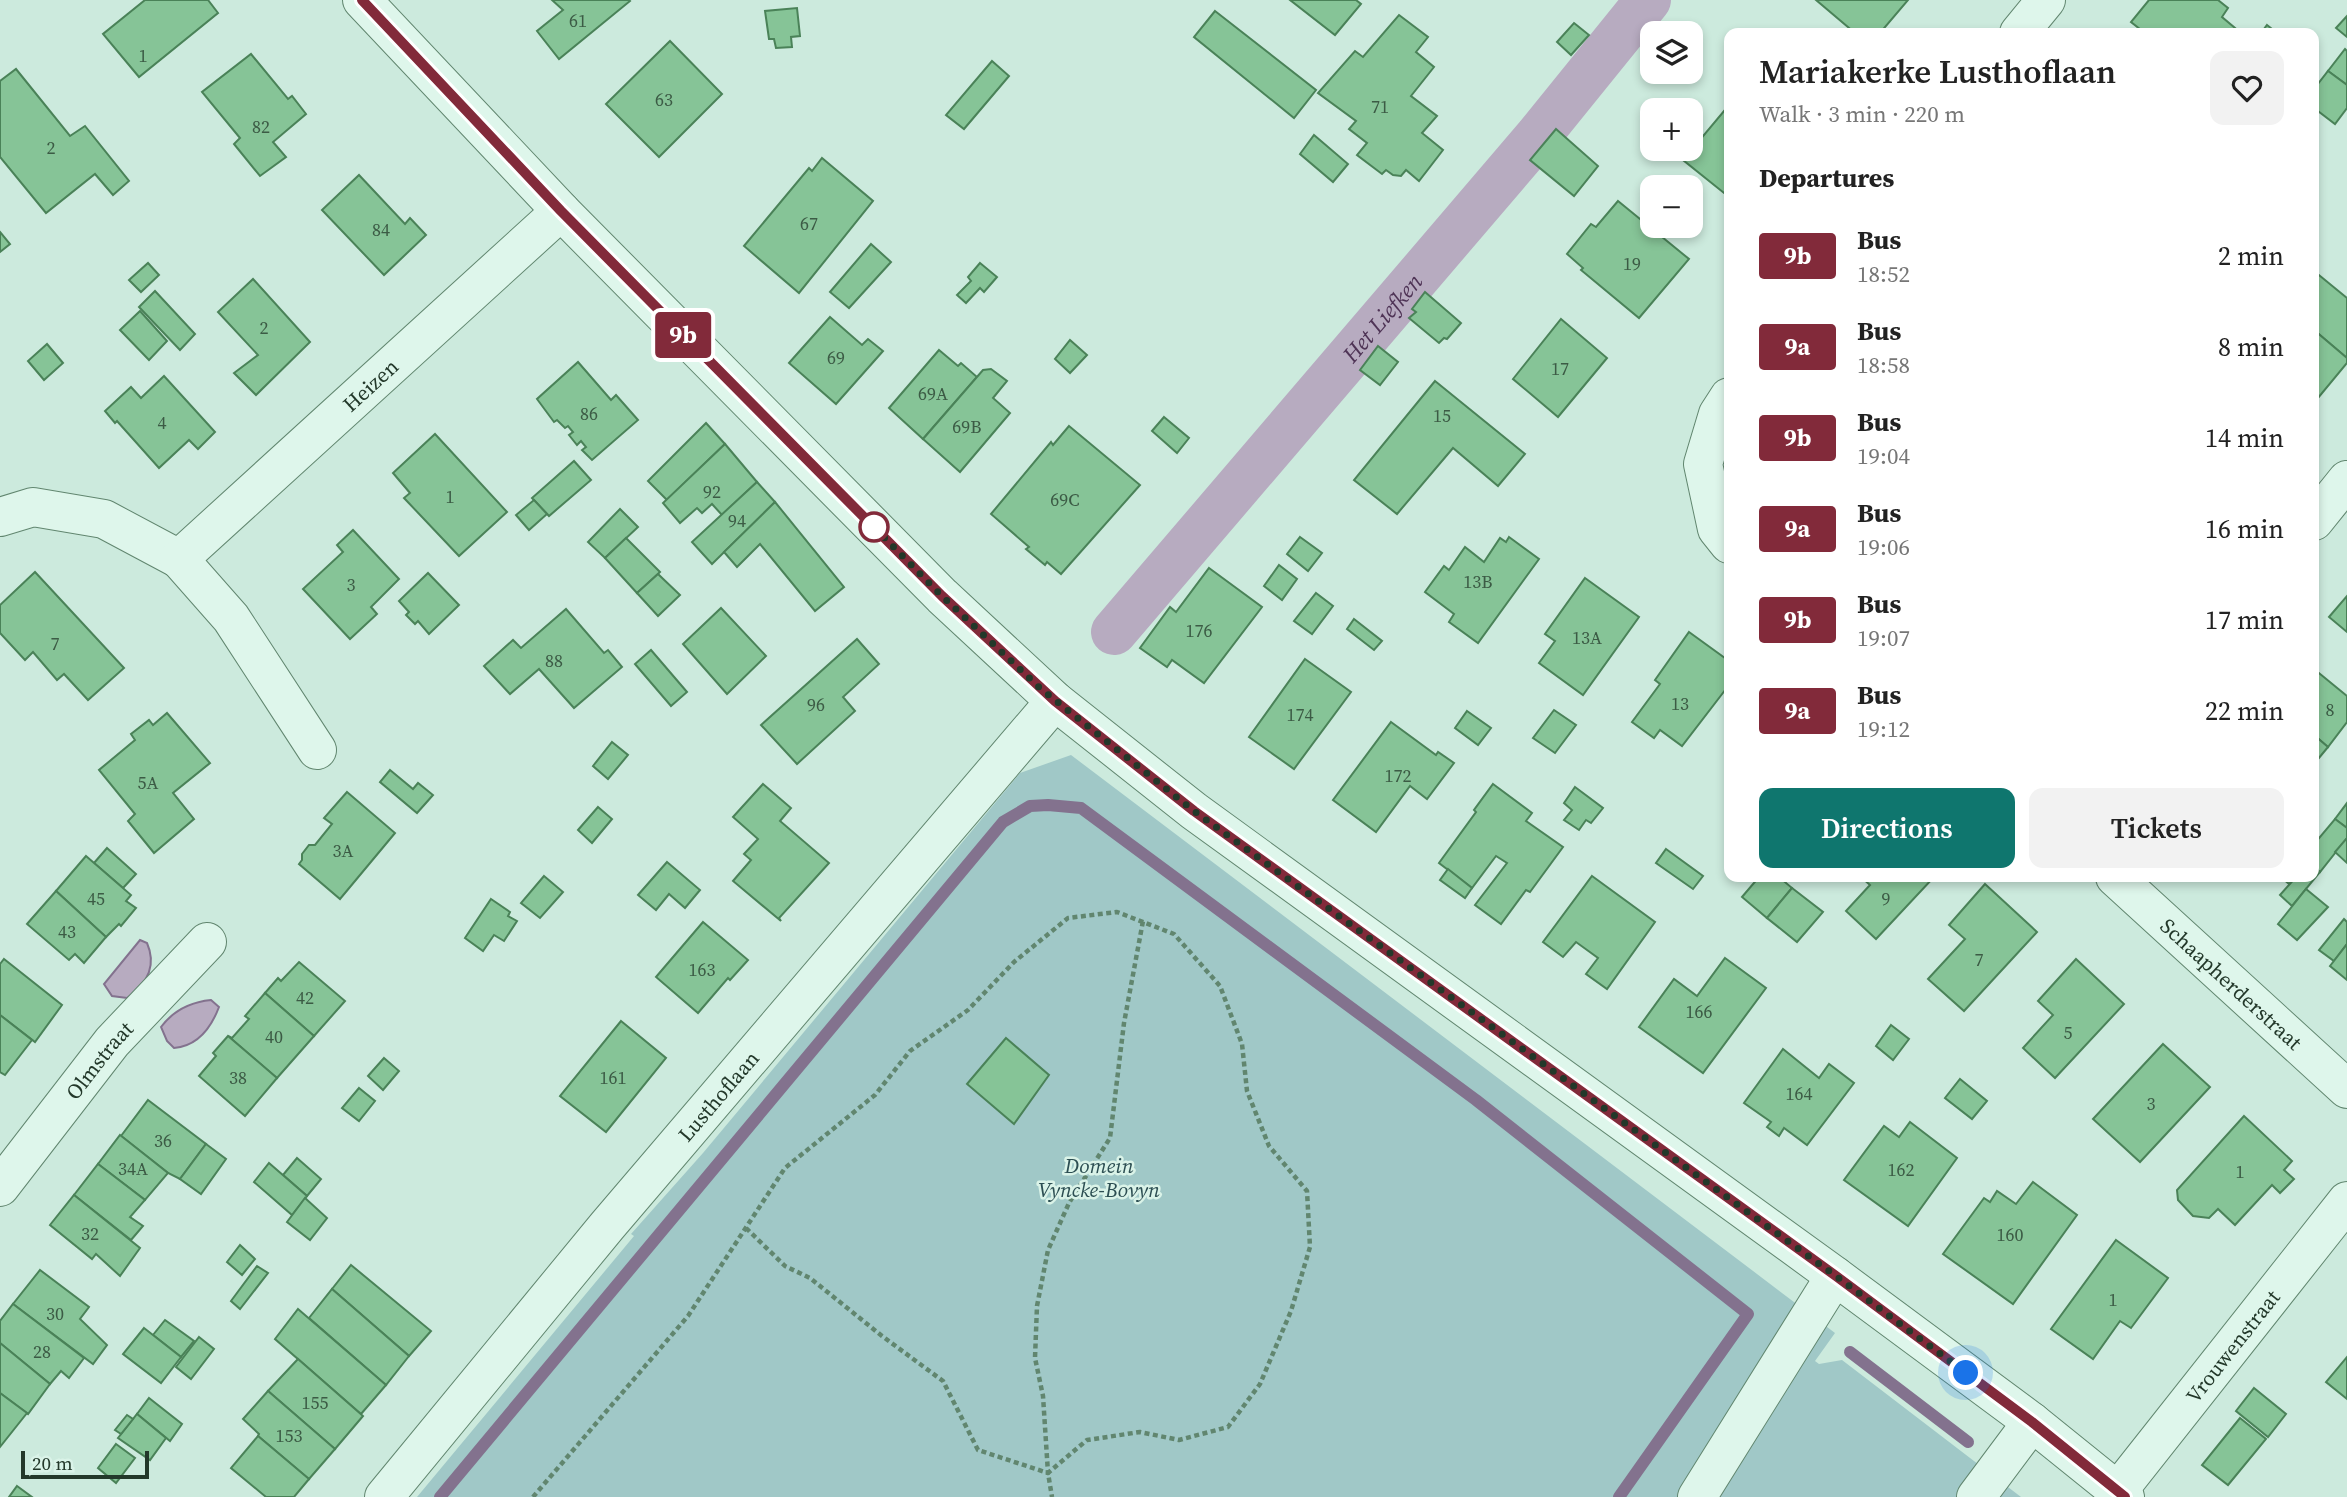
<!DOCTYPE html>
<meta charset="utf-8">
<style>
:root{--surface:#fff;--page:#f2f2f2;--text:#222;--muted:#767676;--accent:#0f766e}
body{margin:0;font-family:"Source Serif 4",serif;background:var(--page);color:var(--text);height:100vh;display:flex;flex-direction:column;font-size:26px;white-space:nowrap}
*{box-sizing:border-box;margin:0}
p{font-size:23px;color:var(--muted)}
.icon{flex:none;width:38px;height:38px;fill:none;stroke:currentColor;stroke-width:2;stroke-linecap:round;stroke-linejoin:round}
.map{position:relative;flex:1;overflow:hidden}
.drawer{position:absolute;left:1724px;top:28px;width:595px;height:854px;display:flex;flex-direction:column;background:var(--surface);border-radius:14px;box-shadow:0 4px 10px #0003}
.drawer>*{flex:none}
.badge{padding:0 14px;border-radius:5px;font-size:24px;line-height:46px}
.buttons{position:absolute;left:1640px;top:21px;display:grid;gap:14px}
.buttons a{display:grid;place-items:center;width:63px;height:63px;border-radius:14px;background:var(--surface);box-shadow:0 4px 10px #0003;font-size:35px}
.scale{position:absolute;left:21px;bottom:18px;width:128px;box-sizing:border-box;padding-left:7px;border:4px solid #23382a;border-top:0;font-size:19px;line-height:24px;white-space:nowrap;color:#23382a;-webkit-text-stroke:5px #daf3e8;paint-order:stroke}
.you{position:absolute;width:35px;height:35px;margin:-18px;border:5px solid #fff;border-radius:50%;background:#1a73e8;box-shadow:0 0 0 10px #1a73e833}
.map>.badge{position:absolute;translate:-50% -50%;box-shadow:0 0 0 4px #fff}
h2{padding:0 35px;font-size:26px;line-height:63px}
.round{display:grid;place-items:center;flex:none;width:74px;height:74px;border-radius:14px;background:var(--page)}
.headline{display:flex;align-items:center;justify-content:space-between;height:119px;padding:0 35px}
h1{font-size:33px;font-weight:600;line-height:52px}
.action{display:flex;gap:14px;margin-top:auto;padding:14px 35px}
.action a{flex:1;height:80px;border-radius:14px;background:var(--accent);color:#fff;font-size:28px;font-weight:600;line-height:80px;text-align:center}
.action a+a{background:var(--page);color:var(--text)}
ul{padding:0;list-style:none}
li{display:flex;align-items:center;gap:21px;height:91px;padding:0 35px}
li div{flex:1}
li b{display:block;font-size:26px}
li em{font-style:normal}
li .badge{min-width:77px;font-weight:700;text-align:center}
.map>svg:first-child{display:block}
.green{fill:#a0c8c7}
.water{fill:#b7abc0;stroke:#83728e;stroke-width:2}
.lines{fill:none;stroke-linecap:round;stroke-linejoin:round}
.stream{stroke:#83728e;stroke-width:12}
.canal{stroke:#b7abc0;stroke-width:46}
.building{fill:#86c497;stroke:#4a8258;stroke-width:2}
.minor-casing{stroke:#61866f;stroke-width:40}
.path{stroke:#61866f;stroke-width:4.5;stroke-dasharray:5 3.5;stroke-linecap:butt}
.minor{stroke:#def6eb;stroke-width:38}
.line-casing{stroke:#fff;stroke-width:16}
.line{stroke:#822a3a;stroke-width:10}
.walk{stroke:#23382a;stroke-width:7;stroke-dasharray:0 12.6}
.stop-dot{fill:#fff;stroke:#822a3a;stroke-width:3.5}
.labels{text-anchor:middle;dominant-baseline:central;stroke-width:5;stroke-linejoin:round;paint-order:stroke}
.number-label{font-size:18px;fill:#3c5b45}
.street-label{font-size:21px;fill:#23382a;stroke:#daf3e8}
.park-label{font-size:21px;font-style:italic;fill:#2c4e52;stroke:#daf3e8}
.water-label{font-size:23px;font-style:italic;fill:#4f3456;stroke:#daf3e8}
</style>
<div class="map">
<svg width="2347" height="1497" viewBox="0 0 2347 1497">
<rect width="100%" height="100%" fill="#cceadd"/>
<polygon class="green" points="1071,755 1835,1333 1815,1361 1819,1364 1842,1360 2021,1497 417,1497 634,1236 631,1234 703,1153 1020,773"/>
<g class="water">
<path d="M 140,940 L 147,943 C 157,966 147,984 127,998 L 112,996 L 104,984 Z"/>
<path d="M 211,1000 L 219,1007 C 211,1028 198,1046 174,1048 L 167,1041 L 161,1027 C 173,1011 191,1002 211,1000 Z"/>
</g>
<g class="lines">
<g class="stream">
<polyline points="1850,1352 1968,1442"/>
<polyline points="440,1497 1003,822 1030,806 1048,805 1081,808 1476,1100 1748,1314 1619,1497"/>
</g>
<path class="canal" id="s1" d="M 1114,632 L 1538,136 L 1648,0"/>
</g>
<g class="building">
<polygon points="145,0 208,0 218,13 139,77 103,34"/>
<polygon points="552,0 629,0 630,1 559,59 537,31 563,10"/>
<polygon points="1290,0 1356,0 1361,4 1335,35"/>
<polygon points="1816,0 1908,0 1880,33 1855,33"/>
<polygon points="2149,0 2218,0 2228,8 2222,17 2241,33 2145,33 2131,22"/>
<polygon points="797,8 800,36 791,37 792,47 776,48 774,39 769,39 765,11"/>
<polygon points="1215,11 1316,90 1294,118 1194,37"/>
<polygon points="1399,15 1428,37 1416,52 1434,67 1411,96 1437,116 1422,133 1443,150 1419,181 1406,170 1401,176 1393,175 1386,170 1382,174 1357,155 1367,143 1349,129 1356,121 1318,93 1355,51 1363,57"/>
<polygon points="2347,16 2347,37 2336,28"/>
<polygon points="1574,23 1589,35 1571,55 1557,42"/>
<polygon points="2267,25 2277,33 2261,33"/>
<polygon points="670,41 722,94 659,157 606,104"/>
<polygon points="2345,49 2347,51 2347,85 2328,71"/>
<polygon points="251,54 288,99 292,96 306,114 273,142 286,157 260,176 234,144 240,138 202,92"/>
<polygon points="992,61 1009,76 964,129 946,115"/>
<polygon points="16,69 70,136 85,126 129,181 113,195 95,174 46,213 0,157 0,81"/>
<polygon points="2328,71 2347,85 2347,108 2335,124 2314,108 2314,89"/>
<polygon points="1729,105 1729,197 1683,160"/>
<polygon points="1556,129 1598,166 1574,196 1530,160"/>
<polygon points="1314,135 1348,164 1333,182 1300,154"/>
<polygon points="822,158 873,201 799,293 744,246 809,168 812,171"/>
<polygon points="359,175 405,224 410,218 426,235 384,275 322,210"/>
<polygon points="1618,201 1689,259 1639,318 1581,270 1583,268 1567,254 1591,224 1596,227"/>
<polygon points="0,232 10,244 0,252"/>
<polygon points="871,244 891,262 849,308 830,292"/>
<polygon points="148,263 159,275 141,292 129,280"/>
<polygon points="980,263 997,277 984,292 980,288 966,303 957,295 971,281 968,277"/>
<polygon points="2314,271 2347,298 2347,358 2314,330 2314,313 2317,309 2314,306"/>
<polygon points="253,279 310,342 256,395 234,373 258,355 218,312"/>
<polygon points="155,291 195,334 180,350 139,307"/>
<polygon points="1425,292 1461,323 1447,339 1444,338 1439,343 1409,318 1416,312 1412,309"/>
<polygon points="140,311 167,341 149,360 120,330"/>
<polygon points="830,317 862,345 868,339 883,351 836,404 789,363"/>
<polygon points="1561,319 1607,358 1558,417 1513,379"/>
<polygon points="2314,330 2347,358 2347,363 2318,398 2314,394"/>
<polygon points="1070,340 1087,355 1070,373 1055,359"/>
<polygon points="47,344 63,363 44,380 28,361"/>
<polygon points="1378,346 1398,362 1380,385 1360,370"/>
<polygon points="939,350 958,366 961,363 977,377 923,439 889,408"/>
<polygon points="578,362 611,400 616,395 638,420 592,460 582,450 586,447 581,441 577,445 569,435 573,432 568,426 565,428 557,420 554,422 537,399"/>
<polygon points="991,369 1007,381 993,398 1010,413 960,472 923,439 983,370"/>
<polygon points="164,376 215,432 198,449 189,440 159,468 117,421 115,423 105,411 131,387 141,398"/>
<polygon points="1435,381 1525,454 1498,486 1453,448 1397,514 1354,480"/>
<polygon points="1164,417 1189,438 1177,453 1152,431"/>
<polygon points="706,423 725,444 667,500 648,481"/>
<polygon points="1069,426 1140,485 1061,574 1047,562 1045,565 1026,549 1029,547 991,514 1051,442 1053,445"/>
<polygon points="435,434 507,512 459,556 404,498 410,493 393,473"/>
<polygon points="725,444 757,482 722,515 712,504 702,513 697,508 680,523 663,503"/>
<polygon points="574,461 591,480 549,516 532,498"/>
<polygon points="757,482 775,502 712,564 692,542"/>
<polygon points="534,500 547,514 529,530 516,515"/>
<polygon points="775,502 844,587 815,611 760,544 737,567 724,552"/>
<polygon points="620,509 638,527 605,558 588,542"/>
<polygon points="353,530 399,579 371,607 377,614 350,639 303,589 343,552 337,545"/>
<polygon points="1300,537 1322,553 1308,571 1287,554"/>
<polygon points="1509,537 1539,559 1478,643 1449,622 1454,614 1425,592 1444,566 1449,570 1465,547 1484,562 1500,538 1506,542"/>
<polygon points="626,538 660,572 637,593 605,558"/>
<polygon points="1279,565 1297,579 1282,600 1264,586"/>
<polygon points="1209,568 1262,607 1204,683 1172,660 1167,667 1140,648 1170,607 1176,612"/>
<polygon points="35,572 124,668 88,700 64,674 57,680 33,652 25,660 0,633 0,605"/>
<polygon points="428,573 459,605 429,634 418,621 415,624 406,615 409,612 399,601"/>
<polygon points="658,574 680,595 658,616 637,593"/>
<polygon points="1585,578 1639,617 1583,695 1539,663 1555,641 1545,634"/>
<polygon points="1316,593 1333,606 1312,634 1294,621"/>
<polygon points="2347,596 2347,632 2329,617"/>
<polygon points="721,608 766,656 727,694 683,644"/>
<polygon points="566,609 604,653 608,650 622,667 574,708 539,669 510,694 484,666 513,640 521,648"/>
<polygon points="1354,619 1382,641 1374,650 1347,629"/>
<polygon points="1689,632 1729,661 1729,685 1682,746 1660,730 1654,738 1632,722 1660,684 1655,680"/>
<polygon points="857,639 879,664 843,697 855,711 797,764 761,725"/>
<polygon points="651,650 687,692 671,706 635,664"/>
<polygon points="1305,659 1351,692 1294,769 1249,737"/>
<polygon points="2314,669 2347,696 2347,722 2328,747 2314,735"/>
<polygon points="1554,710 1576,725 1555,753 1533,738"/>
<polygon points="1467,711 1491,728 1478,745 1455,728"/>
<polygon points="167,713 210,763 173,793 194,819 154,853 128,821 135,814 99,770 135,740 131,734 149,720 153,725"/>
<polygon points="1391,722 1436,755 1438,752 1454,763 1427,799 1410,786 1376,832 1333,800"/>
<polygon points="2314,735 2328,747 2314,764"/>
<polygon points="612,742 628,755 608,779 593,766"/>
<polygon points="390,770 413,789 418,783 433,795 417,813 380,782"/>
<polygon points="763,784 791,808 780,821 829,863 779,918 781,921 733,881 751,860 744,854 758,839 733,817"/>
<polygon points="1493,784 1532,813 1526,821 1563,847 1530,892 1526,890 1501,924 1475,905 1507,863 1496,856 1472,888 1439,863 1476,812 1474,810"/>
<polygon points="1575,787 1603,808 1591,823 1586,820 1579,830 1564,820 1572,810 1564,803"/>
<polygon points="347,792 395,833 340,899 299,864 302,860 302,854 309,845 315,845 332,824 324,818"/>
<polygon points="2347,803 2347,828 2335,819"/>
<polygon points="598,807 612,819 592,843 578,830"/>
<polygon points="2335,819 2347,828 2347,838 2320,872 2314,867 2314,844"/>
<polygon points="2347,838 2347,863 2335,852"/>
<polygon points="107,848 136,874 123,888 94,863"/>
<polygon points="1666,849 1703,876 1693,889 1656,863"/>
<polygon points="86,856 131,895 126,901 136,908 121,926 119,924 106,937 56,891"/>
<polygon points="667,862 700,890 685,908 669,894 656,910 638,895"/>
<polygon points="2314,867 2320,872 2292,906 2280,895 2296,877 2314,877"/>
<polygon points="1448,869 1472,888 1465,898 1440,880"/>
<polygon points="544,876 563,892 540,918 521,903"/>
<polygon points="1592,876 1655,922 1607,989 1586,974 1598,958 1576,942 1563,957 1543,942"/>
<polygon points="1759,877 1779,877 1792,888 1767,918 1742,897"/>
<polygon points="1861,877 1934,877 1876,939 1846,911 1870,885"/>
<polygon points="2281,877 2296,877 2289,884"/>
<polygon points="1985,884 2037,932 1964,1011 1928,979 1965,939 1949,925"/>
<polygon points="1792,888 1823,912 1797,942 1767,918"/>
<polygon points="2306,889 2328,907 2297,940 2278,924"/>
<polygon points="56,891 106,937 84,963 75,954 69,960 27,924"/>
<polygon points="491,899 510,912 508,916 517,921 504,941 494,935 483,951 465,938"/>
<polygon points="2344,919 2347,922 2347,944 2334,961 2319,950"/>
<polygon points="703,922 748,960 730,980 728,978 698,1013 656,977"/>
<polygon points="2347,944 2347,980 2330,966"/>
<polygon points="1725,958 1766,988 1703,1073 1639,1027 1674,979 1697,996"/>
<polygon points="4,959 62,1005 35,1042 0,1015 0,964"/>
<polygon points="2076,959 2124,1004 2055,1078 2023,1048 2053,1015 2038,1001"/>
<polygon points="299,962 345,1001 314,1036 265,993 278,978 281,981"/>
<polygon points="265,993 314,1036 277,1078 228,1036 232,1038 249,1019 245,1016"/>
<polygon points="0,1015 32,1040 5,1075 0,1072"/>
<polygon points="621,1021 666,1058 606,1132 560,1096"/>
<polygon points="1891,1025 1909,1039 1893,1060 1876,1046"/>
<polygon points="228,1036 277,1078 245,1116 199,1076 216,1056 213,1053"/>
<polygon points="1006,1038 1049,1075 1014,1124 967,1084"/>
<polygon points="2163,1044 2210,1087 2140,1162 2093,1119"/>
<polygon points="1783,1049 1819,1078 1829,1064 1854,1083 1807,1145 1784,1128 1779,1136 1767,1127 1771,1122 1744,1103"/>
<polygon points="384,1058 399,1071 383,1090 368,1076"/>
<polygon points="1960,1079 1987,1101 1972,1119 1945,1098"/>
<polygon points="359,1088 375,1101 359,1121 342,1108"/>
<polygon points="148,1100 206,1144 180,1179 168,1173 121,1136"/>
<polygon points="2244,1116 2292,1161 2284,1170 2294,1179 2280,1193 2272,1185 2235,1225 2218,1209 2209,1218 2193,1216 2178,1200 2177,1190"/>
<polygon points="1910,1122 1957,1158 1908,1226 1844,1180 1884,1126 1899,1137"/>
<polygon points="120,1135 168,1173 145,1200 98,1164"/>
<polygon points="206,1144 226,1159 201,1194 180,1179"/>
<polygon points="297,1158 321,1179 307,1196 283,1175"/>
<polygon points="269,1163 307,1196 292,1215 254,1182"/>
<polygon points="98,1164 145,1200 130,1217 143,1226 131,1240 74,1195"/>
<polygon points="2033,1182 2077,1215 2013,1304 1943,1254 1984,1198 1990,1202 1997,1191 2016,1204"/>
<polygon points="74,1195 140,1248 120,1276 96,1254 92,1259 50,1225"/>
<polygon points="305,1198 327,1218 310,1240 287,1222"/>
<polygon points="2116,1240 2168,1278 2131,1328 2120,1321 2093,1359 2051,1329"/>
<polygon points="240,1245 255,1259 242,1275 227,1262"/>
<polygon points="351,1265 431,1331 409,1356 332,1289"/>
<polygon points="257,1266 268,1273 240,1309 231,1301"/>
<polygon points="40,1270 89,1307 80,1319 107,1345 93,1364 13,1304"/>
<polygon points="332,1289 409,1356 386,1385 309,1318"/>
<polygon points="13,1304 84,1358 69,1378 61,1371 50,1384 0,1343 0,1321"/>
<polygon points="298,1309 386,1385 361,1414 275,1339"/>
<polygon points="165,1320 194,1341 181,1357 153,1335"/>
<polygon points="144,1328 181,1357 161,1383 123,1354"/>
<polygon points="199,1337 214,1349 191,1379 176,1367"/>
<polygon points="0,1343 50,1384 28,1414 0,1393"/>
<polygon points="2347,1357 2347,1399 2326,1382"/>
<polygon points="298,1359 363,1416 335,1449 268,1391"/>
<polygon points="2254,1388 2286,1414 2268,1437 2236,1411"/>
<polygon points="268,1391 335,1449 309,1479 258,1436 259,1434 243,1419"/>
<polygon points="0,1393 27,1413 0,1447"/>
<polygon points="149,1398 182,1424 170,1441 137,1414"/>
<polygon points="137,1414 166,1438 150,1460 118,1438"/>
<polygon points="127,1415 133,1419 121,1434 115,1430"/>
<polygon points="2240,1418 2266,1439 2228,1485 2202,1465"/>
<polygon points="258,1436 309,1479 294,1497 266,1497 231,1468"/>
<polygon points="116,1444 135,1458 116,1483 98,1468"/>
<polygon points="17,1486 32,1497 9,1497"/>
</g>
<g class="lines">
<defs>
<g id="minor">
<polyline points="362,0 561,211 942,596 1055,701 1194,811 1835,1276 2032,1422 2125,1497"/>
<polyline points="2019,33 2046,0"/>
<polyline points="1729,397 1718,414 1703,464 1717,529 1729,544"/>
<path id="s2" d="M 0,517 L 33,507 L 104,519 L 179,559 L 561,211"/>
<polyline points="2314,521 2347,480"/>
<polyline points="179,559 231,618 317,750"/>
<path id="s3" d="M 2115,877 L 2347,1089"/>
<path id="s4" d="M 0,1187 L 112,1042 L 207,942"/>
<path id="s5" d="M 2117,1492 L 2347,1201"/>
<path id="s6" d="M 384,1497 L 607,1226 L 1055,701"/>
<polyline points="1697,1497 1835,1276"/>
<polyline points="1976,1497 2032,1422"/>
</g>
</defs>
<use href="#minor" class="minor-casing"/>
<g class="path">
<polyline points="746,1228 785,1266 810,1278 882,1336 943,1381 978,1450 1048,1473 1043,1396 1035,1358 1037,1306 1048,1250 1069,1203 1110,1138 1124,1023 1143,921"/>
<polyline points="533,1497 688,1316 785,1168 875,1095 910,1051 968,1010 1014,962 1068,918 1117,912 1174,934 1220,986 1242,1044 1247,1091 1269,1146 1307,1191 1310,1247 1291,1311 1260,1384 1228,1427 1179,1440 1140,1432 1087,1440 1048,1473 1052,1497"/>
</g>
<use href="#minor" class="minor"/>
</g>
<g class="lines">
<defs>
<polyline id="line" points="362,0 561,211 942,596 1055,701 1194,811 1836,1276 2032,1422 2125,1497"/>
</defs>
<use href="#line" class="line-casing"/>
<use href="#line" class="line"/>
<polyline class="walk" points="874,527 866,519 942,596 1040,688 1194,811 1836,1276 1966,1373"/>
</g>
<circle class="stop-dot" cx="874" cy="527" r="14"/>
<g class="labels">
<g class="number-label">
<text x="578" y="20">61</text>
<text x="143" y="55">1</text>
<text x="664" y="99">63</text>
<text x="1380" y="106">71</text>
<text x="261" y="126">82</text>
<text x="51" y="147">2</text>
<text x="809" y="223">67</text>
<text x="381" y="229">84</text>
<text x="1632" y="263">19</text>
<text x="264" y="327">2</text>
<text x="836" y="357">69</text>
<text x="1560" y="368">17</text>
<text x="933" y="393">69A</text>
<text x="589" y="413">86</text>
<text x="1442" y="415">15</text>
<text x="162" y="422">4</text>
<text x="967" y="426">69B</text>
<text x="712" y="491">92</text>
<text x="450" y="496">1</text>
<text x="1065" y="499">69C</text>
<text x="737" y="520">94</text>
<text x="1478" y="581">13B</text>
<text x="351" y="584">3</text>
<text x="1199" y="630">176</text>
<text x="1587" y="637">13A</text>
<text x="55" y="643">7</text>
<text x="554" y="660">88</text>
<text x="1680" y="703">13</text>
<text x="816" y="704">96</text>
<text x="2330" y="709">8</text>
<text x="1300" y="714">174</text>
<text x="1398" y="775">172</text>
<text x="148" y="782">5A</text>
<text x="343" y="850">3A</text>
<text x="96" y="898">45</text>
<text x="1886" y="898">9</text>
<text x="67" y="931">43</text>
<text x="1979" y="959">7</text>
<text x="702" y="969">163</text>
<text x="305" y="997">42</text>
<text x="1699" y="1011">166</text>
<text x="2068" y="1032">5</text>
<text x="274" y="1036">40</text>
<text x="238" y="1077">38</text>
<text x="613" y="1077">161</text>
<text x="1799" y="1093">164</text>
<text x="2151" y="1103">3</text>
<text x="163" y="1140">36</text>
<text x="133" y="1168">34A</text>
<text x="1901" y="1169">162</text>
<text x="2240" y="1171">1</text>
<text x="90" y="1233">32</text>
<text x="2010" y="1234">160</text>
<text x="2113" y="1299">1</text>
<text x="55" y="1313">30</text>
<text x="42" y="1351">28</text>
<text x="315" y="1402">155</text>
<text x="289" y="1435">153</text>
</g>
<g class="street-label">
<text stroke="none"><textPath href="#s2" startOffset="450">Heizen</textPath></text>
<text stroke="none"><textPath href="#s3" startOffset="158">Schaapherderstraat</textPath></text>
<text stroke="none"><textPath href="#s4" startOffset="161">Olmstraat</textPath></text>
<text stroke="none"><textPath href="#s6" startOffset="522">Lusthoflaan</textPath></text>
<text stroke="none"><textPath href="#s5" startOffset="186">Vrouwenstraat</textPath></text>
</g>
<g class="park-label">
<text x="1099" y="1165">Domein<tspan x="1099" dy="24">Vyncke-Bovyn</tspan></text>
</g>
<g class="water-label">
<text stroke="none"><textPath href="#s1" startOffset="413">Het Liefken</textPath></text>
</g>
</g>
</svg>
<div class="buttons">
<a><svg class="icon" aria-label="layers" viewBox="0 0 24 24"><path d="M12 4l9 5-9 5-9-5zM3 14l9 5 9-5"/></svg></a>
<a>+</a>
<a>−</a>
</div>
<div class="scale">20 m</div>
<div class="you" style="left:1966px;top:1373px"></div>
<b class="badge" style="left:683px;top:335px;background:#822a3a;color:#fff">9b</b>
<section class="drawer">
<div class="headline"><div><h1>Mariakerke Lusthoflaan</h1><p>Walk · 3 min · 220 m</p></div><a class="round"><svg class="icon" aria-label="heart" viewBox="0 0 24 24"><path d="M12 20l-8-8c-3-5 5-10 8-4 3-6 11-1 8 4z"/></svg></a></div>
<h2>Departures</h2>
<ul>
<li><span class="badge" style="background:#822a3a;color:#fff">9b</span><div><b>Bus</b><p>18:52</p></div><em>2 min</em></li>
<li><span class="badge" style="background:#822a3a;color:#fff">9a</span><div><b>Bus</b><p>18:58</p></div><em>8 min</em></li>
<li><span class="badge" style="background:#822a3a;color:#fff">9b</span><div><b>Bus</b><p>19:04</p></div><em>14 min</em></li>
<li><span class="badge" style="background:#822a3a;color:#fff">9a</span><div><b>Bus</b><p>19:06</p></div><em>16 min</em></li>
<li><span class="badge" style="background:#822a3a;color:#fff">9b</span><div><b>Bus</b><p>19:07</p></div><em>17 min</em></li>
<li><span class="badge" style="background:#822a3a;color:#fff">9a</span><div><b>Bus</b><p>19:12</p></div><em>22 min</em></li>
</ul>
<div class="action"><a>Directions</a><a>Tickets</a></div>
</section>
</div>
